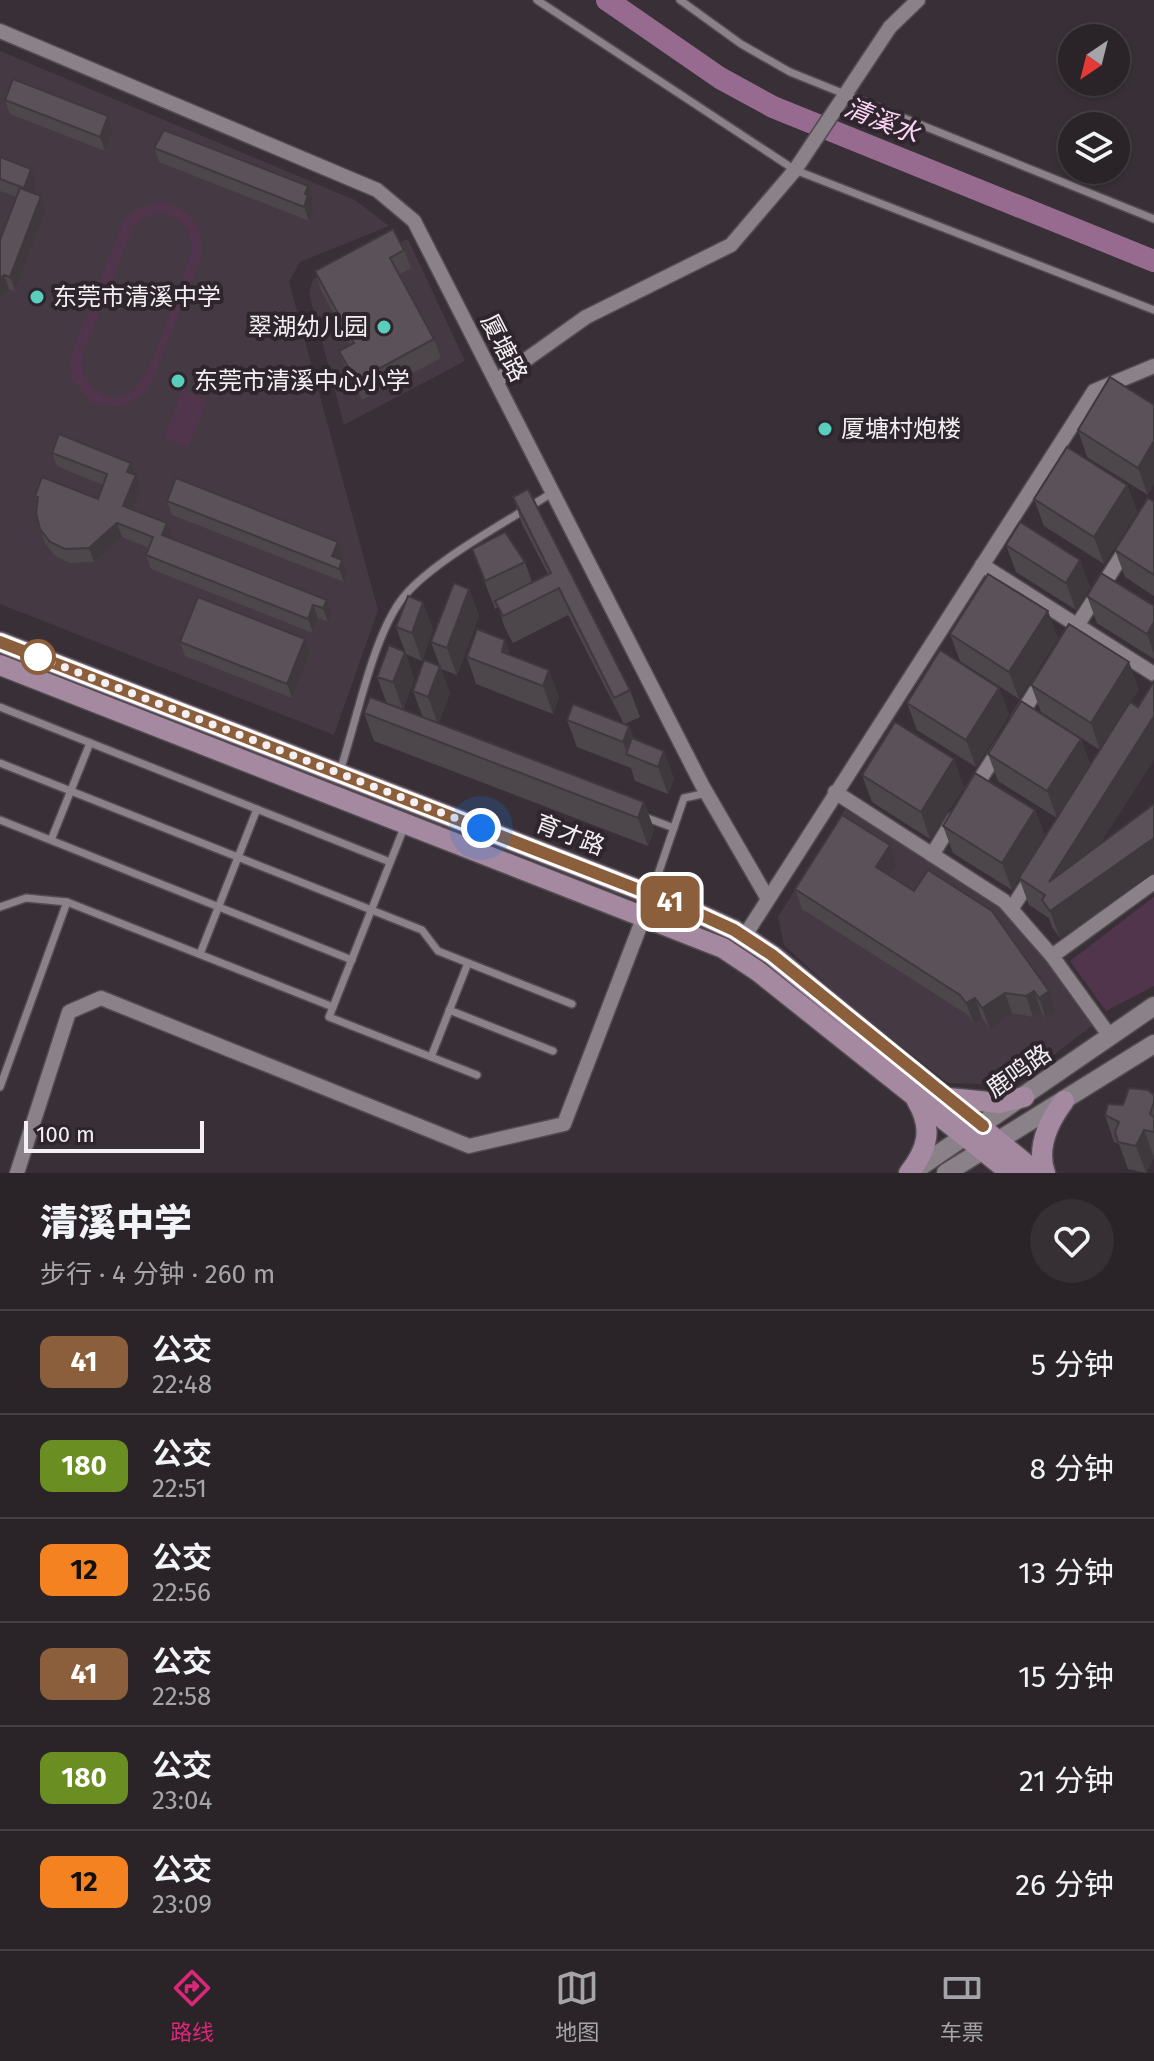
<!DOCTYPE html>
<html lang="zh">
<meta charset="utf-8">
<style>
:root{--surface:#2a2428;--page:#363034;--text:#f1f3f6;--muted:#a5a4a8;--line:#464145;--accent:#db2777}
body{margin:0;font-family:"Fira Sans","Noto Sans SC",sans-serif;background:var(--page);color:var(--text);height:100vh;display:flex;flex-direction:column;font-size:30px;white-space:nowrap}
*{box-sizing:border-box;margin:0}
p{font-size:26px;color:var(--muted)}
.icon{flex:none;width:44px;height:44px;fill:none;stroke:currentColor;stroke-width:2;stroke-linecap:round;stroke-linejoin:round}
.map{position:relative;height:1173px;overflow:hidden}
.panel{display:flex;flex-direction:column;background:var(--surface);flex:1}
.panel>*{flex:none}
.badge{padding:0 16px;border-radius:12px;font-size:28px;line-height:52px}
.needle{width:52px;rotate:215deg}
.controls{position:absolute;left:1058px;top:24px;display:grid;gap:16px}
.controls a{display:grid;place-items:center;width:72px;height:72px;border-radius:50%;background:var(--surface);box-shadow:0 2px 6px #0004,0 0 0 2px var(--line);font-size:40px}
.scale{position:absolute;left:24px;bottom:20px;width:180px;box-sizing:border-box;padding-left:8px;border:4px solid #f4eff3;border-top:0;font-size:22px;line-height:28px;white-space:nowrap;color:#f4eff3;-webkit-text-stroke:6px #2e262c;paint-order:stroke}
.you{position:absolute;width:40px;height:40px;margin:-20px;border:6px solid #fff;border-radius:50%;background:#1a73e8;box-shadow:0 0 0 12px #1a73e833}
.map>.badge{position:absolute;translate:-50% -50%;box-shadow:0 0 0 4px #fff}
.round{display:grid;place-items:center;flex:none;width:84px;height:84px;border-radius:42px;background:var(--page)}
.headline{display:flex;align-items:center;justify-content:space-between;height:136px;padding:0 40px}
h1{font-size:38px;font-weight:800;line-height:60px}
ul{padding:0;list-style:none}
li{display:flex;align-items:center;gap:24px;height:104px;padding:0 40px;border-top:2px solid var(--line)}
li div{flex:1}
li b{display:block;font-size:30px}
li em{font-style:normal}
li .badge{min-width:88px;font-weight:700;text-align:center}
.menu{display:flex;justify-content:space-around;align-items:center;height:112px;border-top:2px solid var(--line);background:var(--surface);font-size:22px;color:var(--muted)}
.menu a{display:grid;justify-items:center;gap:4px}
.menu .selected{color:var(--accent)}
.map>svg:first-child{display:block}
.built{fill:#453943}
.green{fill:#51354d;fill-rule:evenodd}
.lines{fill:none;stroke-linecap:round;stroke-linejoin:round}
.river{stroke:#976b90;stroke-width:22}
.service-casing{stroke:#524c51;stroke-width:10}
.minor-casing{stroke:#524c51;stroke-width:17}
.tertiary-casing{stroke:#524c51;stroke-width:21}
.secondary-casing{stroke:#524c51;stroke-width:23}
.service{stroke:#8a8189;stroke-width:7}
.minor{stroke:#8a8189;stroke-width:14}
.tertiary{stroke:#8a8189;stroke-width:18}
.secondary{stroke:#a589a1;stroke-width:20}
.wall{fill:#4d474c}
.shaded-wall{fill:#3f393e}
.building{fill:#5a5258;stroke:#3f393e;stroke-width:2}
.line-casing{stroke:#fff;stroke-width:18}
.line{stroke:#8b5e3c;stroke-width:12}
.walk{stroke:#f4eff3;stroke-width:8;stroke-dasharray:0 14.4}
.poi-dot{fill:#5acebd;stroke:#2e262c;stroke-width:3}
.stop-dot{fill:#fff;stroke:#8b5e3c;stroke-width:4}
.labels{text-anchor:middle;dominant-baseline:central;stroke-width:8;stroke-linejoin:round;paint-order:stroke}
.poi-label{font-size:24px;fill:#f4eff3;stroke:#2e262c;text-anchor:start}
.street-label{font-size:24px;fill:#f4eff3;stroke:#2e262c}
.water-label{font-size:26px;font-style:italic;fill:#fdd4f6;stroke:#2e262c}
</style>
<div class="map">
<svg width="1154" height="1173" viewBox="0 0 1154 1173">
<rect width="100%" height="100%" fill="#383036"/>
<g class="built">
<polygon points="0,51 355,200 389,226 300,262 289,282 378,610 334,735 0,604"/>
<polygon points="408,239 465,361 344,425 309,293 313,279"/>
<polygon points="845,809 1005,909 1094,1024 1015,1085 948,1083 848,1004 784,945 778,917"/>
</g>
<g class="green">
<path d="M 160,202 C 190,207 208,230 200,261 L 148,390 L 123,407 L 92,403 L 72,379 L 70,359 L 124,220 L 140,207 ZM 160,213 C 183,217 195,234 190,257 C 178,288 157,360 139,384 C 116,415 74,386 83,353 L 133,227 L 145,217 Z"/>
<polygon points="183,390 207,400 188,448 164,438"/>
<polygon points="1154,897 1154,986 1106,1011 1070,961"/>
</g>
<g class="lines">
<polyline class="river" points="607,0 720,78 773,107 1154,261"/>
<defs>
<g id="service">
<polyline points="537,0 795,170 1154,310"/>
<polyline points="680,0 741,44 790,72 1154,219"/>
<polyline points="0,707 390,862"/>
<polyline points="0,763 422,930 438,951 572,1004"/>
<path d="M 340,771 C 356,723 371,644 399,603 C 425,564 511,520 553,492"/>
<polyline points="642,816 674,828"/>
<polyline points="0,820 352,960"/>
<polyline points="405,825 329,1017 477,1075"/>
<polyline points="51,840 90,743"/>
<polyline points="652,892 684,798 707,793"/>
<polyline points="0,907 26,898 67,902 333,1007"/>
<polyline points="200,954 257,809"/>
<polyline points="449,1010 553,1051"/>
<polyline points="431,1057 468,963"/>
<polyline points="0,1087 67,902"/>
</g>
<g id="minor">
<polyline points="0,31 377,190 414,221 702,785 768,899"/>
<polyline points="496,381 586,317 731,245 795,170 890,27 918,0"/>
<polyline points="982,565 1154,674"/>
<polyline points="1066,643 1128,546"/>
<polyline points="1017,721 1042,681"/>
<polyline points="835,792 1004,901 1052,956 1109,1035"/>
<polyline points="972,792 1002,745"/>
<polyline points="932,855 954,819"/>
<polyline points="1012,908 1034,874"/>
<polyline points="744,937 1094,391 1154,366"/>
<polyline points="1052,956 1154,882"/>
<polyline points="17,1173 69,1012 101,998 469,1146 564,1124 644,916"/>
</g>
<g id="tertiary">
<polyline points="911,1173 1154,1006"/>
<polyline points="946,1173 1154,1044"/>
</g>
<g id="secondary">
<polyline points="0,642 686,908 734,930 772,955 1037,1173"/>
<polyline points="0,665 723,948 759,972 1011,1173"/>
<polyline points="949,1098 999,1103 1024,1097"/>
<path d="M 909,1173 C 928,1149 933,1128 917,1101"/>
<path d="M 1045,1173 C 1036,1147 1049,1121 1064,1101"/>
</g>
</defs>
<use href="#service" class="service-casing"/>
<use href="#minor" class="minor-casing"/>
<use href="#tertiary" class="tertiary-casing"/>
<use href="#secondary" class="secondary-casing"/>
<use href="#service" class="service"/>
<use href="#minor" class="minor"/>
<use href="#tertiary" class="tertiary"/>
<use href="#secondary" class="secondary"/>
</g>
<g class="wall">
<polygon points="5,100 108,116 113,130 105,151 10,114"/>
<polygon points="154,148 313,200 312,204 314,209 309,221 159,162"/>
<polygon points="0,157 36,183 32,193 41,196 46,210 15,291 9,289 0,298 16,197 0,191 0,193"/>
<polygon points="404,250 411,268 399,275 434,339 441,358 362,400 346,369 339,351 351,345 321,290 315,271"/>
<polygon points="1110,377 1148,495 1087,457 1078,430"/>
<polygon points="52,453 131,463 141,489 133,509 167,523 172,537 171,539 327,600 332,614 328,622 318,618 313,633 151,569 146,555 149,548 122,537 94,562 70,563 55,556 45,543 40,529 37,502 35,496 98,499 103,485 57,466"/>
<polygon points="1127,485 1137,512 1104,564 1044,526 1034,499"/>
<polygon points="513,497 630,690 640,717 625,724 629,726 634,739 674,778 668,794 635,781 631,768 577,747 567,720 624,724 568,615 513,643 505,628 498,607 495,609 472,549 525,562 532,582 548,574 522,524"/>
<polygon points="167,501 343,556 341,560 347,574 344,582 172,515"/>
<polygon points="1154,502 1154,596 1125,577 1115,550"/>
<polygon points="1006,545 1090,587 1076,610 1016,572"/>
<polygon points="469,589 479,616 457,675 441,669 431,642"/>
<polygon points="1087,596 1154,606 1154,659 1097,623"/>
<polygon points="396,627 433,629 422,661 406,654"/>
<polygon points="950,634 1058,638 1019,699 960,661"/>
<polygon points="305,639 310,653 292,698 185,656 180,642"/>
<polygon points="405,652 414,679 403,710 387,704 377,677"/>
<polygon points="511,656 559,697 553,714 476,684 467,657"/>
<polygon points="1031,685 1139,689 1130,702 1154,759 1099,845 1154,804 1154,873 1060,938 1052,927 1049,918 1029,905 1019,878 1012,890 953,853 943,826 1035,810 1045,837 1057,818 998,781 988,754 1081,739 1090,765 1100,750 1041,712"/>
<polygon points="999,688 1009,715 976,767 917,730 907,703"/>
<polygon points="413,691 450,693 438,724 644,802 654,829 648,846 374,741 364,713 423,718"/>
<polygon points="862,775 964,787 930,839 872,802"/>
<polygon points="890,845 897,866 891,876 1049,991 1056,1012 1046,1019 1041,1011 1033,1017 1012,1013 990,1029 982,1018 974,1024 968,1015 802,909 795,889"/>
<polygon points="1154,1095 1154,1157 1146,1173 1128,1169 1119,1144 1114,1142 1105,1115 1123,1105"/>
</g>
<g class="shaded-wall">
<polygon points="108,116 113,130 105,151 100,137"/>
<polygon points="31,169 36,183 29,202 24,188"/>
<polygon points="308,186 313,200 312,204 314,209 309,221 304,207 305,194"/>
<polygon points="41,196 46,210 15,291 10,277"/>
<polygon points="4,275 9,289 0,298 0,279"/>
<polygon points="1154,441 1154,484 1148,495 1138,468"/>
<polygon points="131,463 141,489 129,519 123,506 127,472"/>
<polygon points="1127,485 1137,512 1104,564 1094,537"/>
<polygon points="117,523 122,537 94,562 89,548"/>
<polygon points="167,523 172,537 167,549 162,535"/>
<polygon points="338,542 343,556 338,568 332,556"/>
<polygon points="342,560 347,574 344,582 339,569"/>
<polygon points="1080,560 1090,587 1076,610 1066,583"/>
<polygon points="469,589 479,616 457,675 447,648"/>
<polygon points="327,600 332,614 328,622 323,608"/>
<polygon points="423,602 433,629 422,661 412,633"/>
<polygon points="313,605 318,618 313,633 308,619"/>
<polygon points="1048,611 1058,638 1019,699 1009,672"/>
<polygon points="1154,622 1154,654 1147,634"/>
<polygon points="305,639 310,653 292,698 287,684"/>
<polygon points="505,640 515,667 502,652"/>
<polygon points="405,652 414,679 403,710 393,682"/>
<polygon points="1129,662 1139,689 1100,750 1091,723"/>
<polygon points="440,666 450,693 438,724 428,697"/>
<polygon points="549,670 559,697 553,714 543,686"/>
<polygon points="999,688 1009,715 976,767 966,740"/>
<polygon points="1154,716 1154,759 1064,901 1154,838 1154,873 1060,938 1050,911 1049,882"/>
<polygon points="629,726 639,753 628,755 623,742"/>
<polygon points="1081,739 1090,766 1057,818 1047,791"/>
<polygon points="664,751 674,778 668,794 658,767"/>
<polygon points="954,759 964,787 930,839 921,812"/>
<polygon points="644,802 654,829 648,846 638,818"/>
<polygon points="1035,810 1045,837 1012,890 1002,863"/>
<polygon points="890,845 897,866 883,887 876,867"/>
<polygon points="1034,991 1041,1011 1033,1017 1026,996"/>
<polygon points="1049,991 1056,1012 1046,1019 1039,998"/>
<polygon points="1005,993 1012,1013 990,1029 982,1008"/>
<polygon points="975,998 982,1018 974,1024 966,1003"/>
<polygon points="1144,1130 1154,1157 1146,1173 1136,1146"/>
</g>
<g class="building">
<polygon points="13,79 108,116 100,137 5,100"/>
<polygon points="164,130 308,186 305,194 308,195 304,207 154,148"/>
<polygon points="0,157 31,169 24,188 0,179"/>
<polygon points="20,188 41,196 10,277 4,275 0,279 0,240"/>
<polygon points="393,229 404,250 390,258 434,339 356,381 339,351 354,343 315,271"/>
<polygon points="1110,377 1154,405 1154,441 1138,468 1078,430"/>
<polygon points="59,434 131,463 127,472 136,475 123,506 167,523 162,535 327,600 323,608 313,605 308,619 146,555 153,537 117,523 89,548 65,549 50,542 40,529 36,513 38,497 35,496 42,477 98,499 107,474 52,453"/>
<polygon points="1067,447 1127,485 1094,537 1034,499"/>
<polygon points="176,478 338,542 332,556 342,560 339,569 167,501"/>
<polygon points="528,489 630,690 614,698 559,588 503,616 495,601 551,573 513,497"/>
<polygon points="1148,498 1154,502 1154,575 1115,550"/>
<polygon points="1020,522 1080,560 1066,583 1006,545"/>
<polygon points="505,532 525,562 485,581 472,549"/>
<polygon points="1101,573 1154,606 1154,622 1147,634 1087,596"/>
<polygon points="988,574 1048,611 1009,672 950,634"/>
<polygon points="454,583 469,589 447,648 431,642"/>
<polygon points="408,596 423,602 412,633 396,627"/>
<polygon points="198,597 305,639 287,684 180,642"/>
<polygon points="1069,624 1129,662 1091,723 1031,685"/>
<polygon points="477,629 505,640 502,652 549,670 543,686 467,657"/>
<polygon points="389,645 405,652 393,682 377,677"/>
<polygon points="940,650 999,688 966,740 907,703"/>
<polygon points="424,660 440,666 428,697 413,691"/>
<polygon points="1154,681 1154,716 1049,882 1154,804 1154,838 1050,911 1042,900 1045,895 1019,878 1130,702 1138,707"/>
<polygon points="370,697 644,802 638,818 364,713"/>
<polygon points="1021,701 1081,739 1047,791 988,754"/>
<polygon points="573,704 629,726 623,742 567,720"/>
<polygon points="895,722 954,759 921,812 862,775"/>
<polygon points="632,738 664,751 658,767 626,754"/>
<polygon points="975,773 1035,810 1002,863 943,826"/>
<polygon points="842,815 890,845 876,867 914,891 928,870 992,911 1049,991 1039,998 1034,991 1026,996 1005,993 982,1008 975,998 966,1003 960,995 795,889"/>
<polygon points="1129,1088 1148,1090 1154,1095 1154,1102 1150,1114 1154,1117 1154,1132 1144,1130 1136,1146 1118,1142 1115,1132 1119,1122 1105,1115 1108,1104 1123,1105"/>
</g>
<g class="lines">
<defs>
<polyline id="line" points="0,642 686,908 734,930 772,955 983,1126"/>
</defs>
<use href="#line" class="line-casing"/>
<use href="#line" class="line"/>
<polyline class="walk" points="38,657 481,828"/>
</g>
<g class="poi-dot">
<circle cx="37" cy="297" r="8"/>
<circle cx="384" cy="327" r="8"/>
<circle cx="178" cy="381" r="8"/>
<circle cx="825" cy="429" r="8"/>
</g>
<circle class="stop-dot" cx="38" cy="657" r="16"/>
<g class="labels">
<g class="poi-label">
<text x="53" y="297">东莞市清溪中学</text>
<text x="368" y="327" text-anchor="end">翠湖幼儿园</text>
<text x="194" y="381">东莞市清溪中心小学</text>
<text x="841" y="429">厦塘村炮楼</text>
</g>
<g class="street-label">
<text transform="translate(504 348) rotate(63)">厦塘路</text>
<text transform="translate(570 835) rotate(21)">育才路</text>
<text transform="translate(1019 1071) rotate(-35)">鹿鸣路</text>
</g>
<g class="water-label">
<text transform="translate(882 121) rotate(22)">清溪水</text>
</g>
</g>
</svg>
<div class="controls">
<a><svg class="needle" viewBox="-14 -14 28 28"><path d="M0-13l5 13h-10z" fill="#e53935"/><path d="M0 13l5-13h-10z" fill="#a5a4a8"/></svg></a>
<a><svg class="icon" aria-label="layers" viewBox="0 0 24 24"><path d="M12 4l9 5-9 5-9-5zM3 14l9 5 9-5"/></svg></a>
</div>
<div class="scale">100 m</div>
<div class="you" style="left:481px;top:828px"></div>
<b class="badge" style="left:670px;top:902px;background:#8b5e3c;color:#fff">41</b>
</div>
<section class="panel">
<div class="headline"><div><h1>清溪中学</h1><p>步行 · 4 分钟 · 260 m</p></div><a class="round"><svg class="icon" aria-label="heart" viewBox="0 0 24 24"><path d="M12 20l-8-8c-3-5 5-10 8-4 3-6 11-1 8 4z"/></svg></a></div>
<ul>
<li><span class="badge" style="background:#8b5e3c;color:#fff">41</span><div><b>公交</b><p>22:48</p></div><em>5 分钟</em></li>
<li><span class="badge" style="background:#6b8e23;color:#fff">180</span><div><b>公交</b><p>22:51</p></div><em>8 分钟</em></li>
<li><span class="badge" style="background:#f58220;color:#111">12</span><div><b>公交</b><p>22:56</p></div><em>13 分钟</em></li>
<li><span class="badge" style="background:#8b5e3c;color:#fff">41</span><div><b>公交</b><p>22:58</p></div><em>15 分钟</em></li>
<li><span class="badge" style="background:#6b8e23;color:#fff">180</span><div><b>公交</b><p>23:04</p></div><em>21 分钟</em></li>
<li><span class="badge" style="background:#f58220;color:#111">12</span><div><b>公交</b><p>23:09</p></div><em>26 分钟</em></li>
</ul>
</section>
<nav class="menu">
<a class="selected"><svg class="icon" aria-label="directions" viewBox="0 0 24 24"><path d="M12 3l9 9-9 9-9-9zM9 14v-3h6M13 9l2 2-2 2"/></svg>路线</a>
<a><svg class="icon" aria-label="map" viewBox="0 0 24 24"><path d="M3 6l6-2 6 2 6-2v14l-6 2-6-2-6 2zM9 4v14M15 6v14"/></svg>地图</a>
<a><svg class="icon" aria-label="tickets" viewBox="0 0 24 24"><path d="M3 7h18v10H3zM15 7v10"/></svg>车票</a>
</nav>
